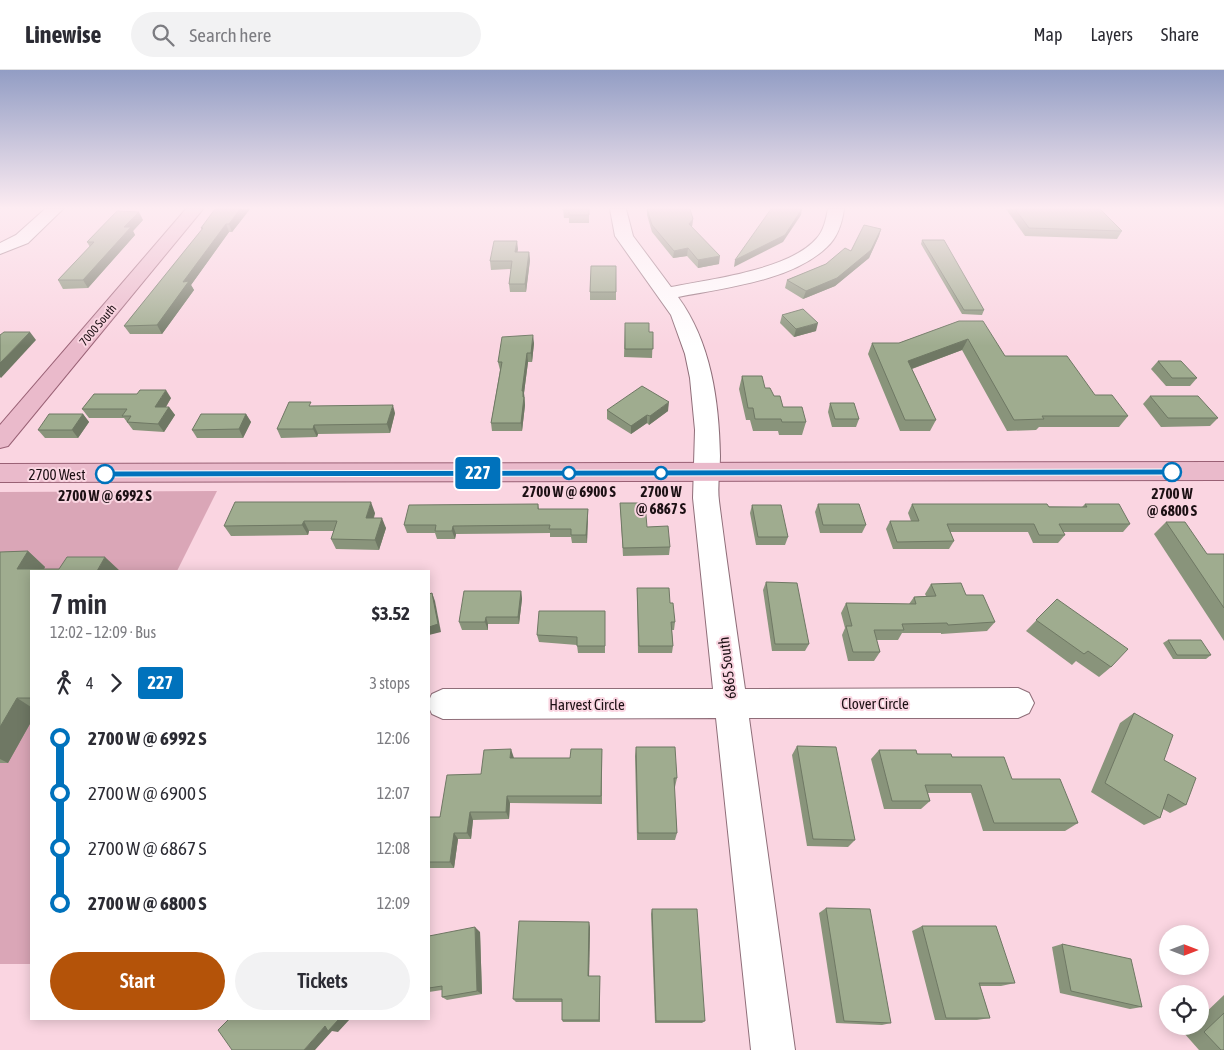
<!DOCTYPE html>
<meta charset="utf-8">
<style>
:root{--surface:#fff;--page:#f2f2f3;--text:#2b2b33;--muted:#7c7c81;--line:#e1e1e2;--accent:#b45309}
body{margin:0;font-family:"Asap Condensed",sans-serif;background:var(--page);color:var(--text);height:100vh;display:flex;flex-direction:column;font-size:19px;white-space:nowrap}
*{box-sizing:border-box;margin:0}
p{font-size:16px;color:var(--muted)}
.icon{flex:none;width:28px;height:28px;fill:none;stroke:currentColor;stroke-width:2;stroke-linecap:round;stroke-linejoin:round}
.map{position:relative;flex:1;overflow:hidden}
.panel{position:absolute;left:30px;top:500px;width:400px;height:450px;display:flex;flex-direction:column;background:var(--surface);border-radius:0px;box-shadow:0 2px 12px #0003}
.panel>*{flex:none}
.badge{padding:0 10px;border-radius:4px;font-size:18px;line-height:32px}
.needle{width:32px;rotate:90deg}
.fabs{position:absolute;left:1159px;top:855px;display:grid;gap:10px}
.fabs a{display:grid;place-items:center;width:50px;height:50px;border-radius:50%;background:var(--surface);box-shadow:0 2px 12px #0003;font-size:25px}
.map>.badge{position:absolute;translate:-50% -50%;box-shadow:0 0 0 2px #fff}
.legs{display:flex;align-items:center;gap:8px;height:55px;padding:0 20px;font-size:16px}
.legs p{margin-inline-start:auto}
.head{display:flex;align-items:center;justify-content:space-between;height:85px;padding:0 20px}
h1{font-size:28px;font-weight:600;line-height:38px}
.cta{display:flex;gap:10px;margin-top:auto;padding:10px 20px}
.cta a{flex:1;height:58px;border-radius:30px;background:var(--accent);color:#fff;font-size:20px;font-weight:600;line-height:58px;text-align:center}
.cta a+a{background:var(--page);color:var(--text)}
ul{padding:0 20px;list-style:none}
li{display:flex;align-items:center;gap:18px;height:55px;font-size:19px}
li i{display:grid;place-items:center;width:8px;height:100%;margin:0 6px;background:currentColor}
li i::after{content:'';width:12px;height:12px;margin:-6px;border:4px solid;border-radius:50%;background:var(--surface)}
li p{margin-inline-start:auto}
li:first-child i{background:linear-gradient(#0000 50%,currentColor 0)}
li:last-child i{background:linear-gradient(currentColor 50%,#0000 0)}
header{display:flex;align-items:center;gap:30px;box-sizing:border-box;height:70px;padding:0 25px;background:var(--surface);border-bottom:1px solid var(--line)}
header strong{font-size:24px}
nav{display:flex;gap:28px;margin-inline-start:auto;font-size:18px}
.search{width:350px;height:45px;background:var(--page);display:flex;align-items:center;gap:12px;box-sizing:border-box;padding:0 18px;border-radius:28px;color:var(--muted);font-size:19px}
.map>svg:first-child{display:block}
.green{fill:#daa6b7}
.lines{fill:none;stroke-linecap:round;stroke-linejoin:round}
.minor-casing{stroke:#8f6e79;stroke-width:2}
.major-casing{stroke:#996175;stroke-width:2}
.minor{fill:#fff;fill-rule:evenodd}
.major{fill:#eabacb;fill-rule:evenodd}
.wall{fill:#89947b}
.shaded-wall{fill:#6f7864}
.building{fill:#9fac8f;stroke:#6f7864}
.line-1{fill:#0072bc;stroke:#fff}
.stop-1-dot{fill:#fff;stroke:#0072bc;stroke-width:2.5}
.labels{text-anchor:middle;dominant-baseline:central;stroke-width:4;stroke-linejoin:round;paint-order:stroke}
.far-street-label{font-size:12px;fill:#1c1014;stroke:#fad5e1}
.street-label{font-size:15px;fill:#1c1014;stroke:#fad5e1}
.stop-label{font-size:15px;font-weight:bold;fill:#1c1014;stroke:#fad5e1}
</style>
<header>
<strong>Linewise</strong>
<div class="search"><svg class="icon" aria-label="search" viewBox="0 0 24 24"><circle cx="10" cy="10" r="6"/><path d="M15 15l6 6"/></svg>Search here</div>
<nav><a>Map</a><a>Layers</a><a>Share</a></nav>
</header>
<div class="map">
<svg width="1224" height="980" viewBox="0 0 1224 980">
<rect width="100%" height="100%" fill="#fad5e1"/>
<polygon class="green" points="217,421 177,501 31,501 31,894 0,894 0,422"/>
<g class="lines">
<defs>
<g id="minor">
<polygon points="45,139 63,139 28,173 0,184 0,173 16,165"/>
<path d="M 610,139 L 626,139 L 633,166 L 671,217 C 711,209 790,200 817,168 C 824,160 826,149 828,139 L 844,139 C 842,153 838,167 827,177 C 792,211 724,218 678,227 C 711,272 719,331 720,386 C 720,401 717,416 719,431 C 727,494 736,556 745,619 L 1018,618 L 1029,623 L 1034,633 L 1029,643 L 1018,648 L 749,648 L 795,980 L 751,980 L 716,648 L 443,649 L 432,644 C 428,637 428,631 432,624 L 443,619 L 713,619 L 693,428 L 695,360 L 690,308 L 685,284 L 671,245 L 615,166 Z"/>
</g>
<g id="major">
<polygon points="186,139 203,139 8,376 0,378 0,355"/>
<polygon points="1224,392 1224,410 0,412 0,394"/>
</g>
</defs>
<use href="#minor" class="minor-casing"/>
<use href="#major" class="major-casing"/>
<use href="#minor" class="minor"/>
<use href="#major" class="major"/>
</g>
<g class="wall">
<polygon points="250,139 232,162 229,162 191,215 194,220 162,264 130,264 124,256 202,160 201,158"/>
<polygon points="563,139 589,139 589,153 569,153 569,148 564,148"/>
<polygon points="647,139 690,139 693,149 692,157 719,194 698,198 687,186 673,188 652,162 647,145"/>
<polygon points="1006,139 1100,139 1122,161 1117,169 1025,166"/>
<polygon points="143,150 133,161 135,165 88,218 63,219 58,210 90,177 87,172"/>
<polygon points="881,159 879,166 869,188 835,216 803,229 785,218 787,210 826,194 851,181"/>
<polygon points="922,170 984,240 982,245 962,244 921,174"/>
<polygon points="518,179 517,182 529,182 530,190 526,222 510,222 509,214 511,199 491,200 490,191"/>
<polygon points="616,196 616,230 590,230 590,222"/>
<polygon points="782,245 816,261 794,267 780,253"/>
<polygon points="959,251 1005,286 1095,325 1128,346 1119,357 1039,357 1036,360 1007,361 962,280 912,299 936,350 930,361 900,361 868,284 872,273 899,273"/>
<polygon points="625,253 649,262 653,262 652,288 624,287"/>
<polygon points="534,273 532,292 528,292 524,323 525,335 522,361 492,361 491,353 500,300 498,292"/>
<polygon points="1158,291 1197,308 1190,316 1166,316 1151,299"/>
<polygon points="742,306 765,318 774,326 783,337 806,352 802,365 779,365 778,361 753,361 750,350 746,350 739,319"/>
<polygon points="1150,326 1218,348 1210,356 1161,357 1143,334"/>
<polygon points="171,328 166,337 169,337 175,345 164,362 133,360 124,348 89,348 82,339"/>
<polygon points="830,333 859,349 856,357 832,357 828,342"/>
<polygon points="313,336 395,343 390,363 318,364 317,367 281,368 277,359"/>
<polygon points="607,340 668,341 649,355 647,353 631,364 607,349"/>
<polygon points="83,344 89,352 78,368 45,368 38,360"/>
<polygon points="246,344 251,352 243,368 197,368 192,360"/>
<polygon points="620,433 670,477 669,485 623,486"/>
<polygon points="538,434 539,439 588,439 587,473 572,473 571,467 550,467 550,463 456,464 455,469 437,469 435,463 407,463 404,455"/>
<polygon points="818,434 866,455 862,463 820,463 815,442"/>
<polygon points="912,434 1082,437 1085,434 1130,454 1123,462 1063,462 1065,465 1058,473 1033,473 1028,462 950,462 954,471 949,479 893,479 886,459 890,451 911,451 908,443"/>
<polygon points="752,435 788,467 785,475 756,475 750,443"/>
<polygon points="375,443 374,448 386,458 379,480 336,479 331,469 334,461 309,461 308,465 231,466 224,456"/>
<polygon points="1166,452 1207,484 1224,538 1224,571 1154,464"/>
<polygon points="28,481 45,497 44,499 120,501 31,501 31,652 8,693 0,693 0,482"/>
<polygon points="766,512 809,574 805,581 772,581 763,520"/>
<polygon points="931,514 966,525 995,552 987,561 941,564 941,563 902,563 898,570 876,570 880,582 874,591 848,591 842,565 845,558 841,543 846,533 909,534 914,527 926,526 925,524"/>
<polygon points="637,518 670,533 675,552 674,560 672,560 673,576 672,583 638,583"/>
<polygon points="521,521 522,529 519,554 488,554 488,560 462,560 459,552"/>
<polygon points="1057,529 1111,597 1099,607 1076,591 1072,595 1026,561"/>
<polygon points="605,541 605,583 578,583 577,575 539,572 537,565"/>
<polygon points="1168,570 1211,585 1206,589 1173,589 1163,573"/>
<polygon points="1134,643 1164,690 1186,735 1170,743 1163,739 1160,748 1144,755 1091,722 1120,653"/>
<polygon points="797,676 855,770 848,777 807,776 792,685"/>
<polygon points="636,677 677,708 675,717 674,717 677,763 675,770 637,770 635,686"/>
<polygon points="602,679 602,734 510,733 509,749 473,750 471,769 458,769 454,798 429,798 429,747 440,747 481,704 514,688 570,688"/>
<polygon points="879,680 952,687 1012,709 1078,753 1065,761 983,761 971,723 928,723 930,731 921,739 884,739 871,689"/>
<polygon points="826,838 891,953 882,955 836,953 819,843"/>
<polygon points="652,839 705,951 702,953 655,953 651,844"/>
<polygon points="922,856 1015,913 1001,916 980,916 990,948 977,950 935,950 912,861"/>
<polygon points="590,857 589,906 600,906 600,952 563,952 562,950 562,932 516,932 513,929"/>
<polygon points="480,862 482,924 447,930 442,927 442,920 429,922 429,866"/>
<polygon points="1062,874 1142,937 1130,939 1060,923 1052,877"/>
<polygon points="1224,925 1224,980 1199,980 1184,963 1191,956 1200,956 1200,948"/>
</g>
<g class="shaded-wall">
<polygon points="240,139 250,139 232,162 229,154"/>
<polygon points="802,139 801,145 783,172 734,197 735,190"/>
<polygon points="139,142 143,150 133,161 135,165 88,218 83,210 124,157"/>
<polygon points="693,149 692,156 688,162 689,154"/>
<polygon points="226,154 229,162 191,215 194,220 162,264 157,255 183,212"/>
<polygon points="881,159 879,166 869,188 835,216 803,229 806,221"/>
<polygon points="517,171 518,179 516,190 515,182"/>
<polygon points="688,178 687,186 673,188 674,181"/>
<polygon points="529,182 530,190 526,222 525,214"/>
<polygon points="720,186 719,194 698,198 698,190"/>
<polygon points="818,253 816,261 794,267 796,259"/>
<polygon points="30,262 36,270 1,308 0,307 0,293"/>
<polygon points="533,265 534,273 532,292 531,283"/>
<polygon points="968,269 962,280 903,302 908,291"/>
<polygon points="527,283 528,292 524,323 525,335 522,361 521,353 522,321"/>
<polygon points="166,320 171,328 161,345 155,337"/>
<polygon points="669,332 668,341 649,355 650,346"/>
<polygon points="393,335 395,343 390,363 387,354"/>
<polygon points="169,337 175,345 164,362 158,354"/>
<polygon points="83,344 89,352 78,368 72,360"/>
<polygon points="246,344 251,352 243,368 239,359"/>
<polygon points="647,345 647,353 631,364 631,356"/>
<polygon points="314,355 318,364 317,367 313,359"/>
<polygon points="371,432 375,443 370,458 366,448"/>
<polygon points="588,439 588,447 587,473 586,465"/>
<polygon points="382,448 386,458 379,480 375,470"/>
<polygon points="304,451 309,461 308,465 302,455"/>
<polygon points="453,456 456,464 455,469 452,461"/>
<polygon points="28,481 45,497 43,501 17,499"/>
<polygon points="105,487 120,501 97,501"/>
<polygon points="521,521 522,529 519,554 518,547"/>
<polygon points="432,523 435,531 441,562 429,565 429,557"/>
<polygon points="486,547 488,554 488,560 485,552"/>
<polygon points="17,628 31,637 31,652 8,693 0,689 0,657"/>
<polygon points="511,679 514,688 510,688"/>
<polygon points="507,726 510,733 509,749 506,742"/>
<polygon points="470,742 473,750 471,769 467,763"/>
<polygon points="454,763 458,769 454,798 450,792"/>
<polygon points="589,852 590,857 589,909 588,906"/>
<polygon points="475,857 480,862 482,924 477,921"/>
<polygon points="339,949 350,949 338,962 332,961 315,980 304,980 325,956"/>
</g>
<g class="building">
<polygon points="215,139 240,139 229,154 226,154 183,212 189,211 157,255 124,256 203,158 201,158"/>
<polygon points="563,139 589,139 589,145 569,145 569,140 563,140"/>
<polygon points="647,139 690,139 693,149 689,154 720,186 698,190 688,178 674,181 652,155"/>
<polygon points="771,139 802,139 785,165 735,190"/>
<polygon points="1015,139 1100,139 1122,161 1029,158"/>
<polygon points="117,141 139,142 124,157 131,157 83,210 58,210 94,172 87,172"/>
<polygon points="864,155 881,159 871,180 837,208 806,221 787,210 826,194 845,178 851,181"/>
<polygon points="922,170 944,170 984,240 964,240"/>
<polygon points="494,171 517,171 515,182 529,182 525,214 509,214 512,191 490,191"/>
<polygon points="591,196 616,196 616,222 590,222"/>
<polygon points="803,239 818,253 796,259 782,245"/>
<polygon points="959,251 983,251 1005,286 1067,286 1095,325 1112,325 1128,346 1042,346 1044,349 1014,350 968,269 908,291 936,350 905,350 872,273 899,273"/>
<polygon points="625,253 649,253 649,262 653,262 653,279 625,279"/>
<polygon points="4,262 30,262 0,293 0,265"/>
<polygon points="533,265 531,283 527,283 522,321 523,321 523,327 524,327 521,353 491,353 502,292 498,292 502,267"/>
<polygon points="1158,291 1181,291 1197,308 1172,308"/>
<polygon points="742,306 762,306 765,318 770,318 774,326 780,326 783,337 802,337 806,352 782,352 781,349 755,349 753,338 748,338"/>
<polygon points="642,316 669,332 650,346 647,345 631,356 607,340"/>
<polygon points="140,320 166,320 155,337 169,337 158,354 127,352 131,346 122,346 127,339 82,339 94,324 137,324"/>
<polygon points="1150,326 1198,326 1218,348 1168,348"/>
<polygon points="289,332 311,332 309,336 393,335 387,354 314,355 313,359 277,359"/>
<polygon points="830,333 854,333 859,349 835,349"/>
<polygon points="49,344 83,344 72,360 38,360"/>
<polygon points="201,344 246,344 239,359 192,360"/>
<polygon points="235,432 371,432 366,448 382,448 375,470 331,469 337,451 304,451 302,455 224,456"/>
<polygon points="620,433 645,433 647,457 668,456 670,477 623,478"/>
<polygon points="538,434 538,439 588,439 586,465 571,465 571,459 549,459 550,455 453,456 452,461 435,461 436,455 404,455 409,435"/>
<polygon points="818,434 859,434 866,455 823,455"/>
<polygon points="912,434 1047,434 1049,437 1087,437 1085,434 1119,434 1130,454 1059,454 1065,465 1039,465 1034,454 947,454 954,471 897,472 890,451 919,451"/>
<polygon points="752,435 781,435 788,467 758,467"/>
<polygon points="1166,452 1185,452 1207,484 1224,484 1224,538"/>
<polygon points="28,481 17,499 59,499 67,487 105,487 97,501 31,501 31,628 17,628 0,657 0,482"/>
<polygon points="766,512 797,513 809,574 775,574"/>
<polygon points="961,513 966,525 983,525 995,552 948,555 947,553 902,554 904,560 874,560 880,582 853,582 846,556 852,556 846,533 916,534 914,527 936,526 931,514"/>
<polygon points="637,518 669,518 670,533 673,533 675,552 671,552 673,576 639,576"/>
<polygon points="464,521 521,521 518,547 486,547 485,552 459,552"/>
<polygon points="432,523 438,554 429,557 429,524"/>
<polygon points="1057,529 1128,579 1111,597 1088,581 1084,584 1036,550"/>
<polygon points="539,541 605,541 605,576 577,576 577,567 537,565"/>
<polygon points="1168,570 1201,570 1211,585 1177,585"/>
<polygon points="1134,643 1173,665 1164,690 1196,708 1186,735 1168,724 1160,748 1105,713"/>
<polygon points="797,676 836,677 855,770 813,769"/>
<polygon points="636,677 675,677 677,708 674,708 677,763 638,763"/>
<polygon points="511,679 510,688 570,688 571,679 602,679 601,726 507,726 506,742 470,742 467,763 454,763 450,792 429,792 429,747 440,747 447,705 481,704 484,680"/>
<polygon points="879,680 916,680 917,684 951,684 952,687 1004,687 1012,709 1060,709 1078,753 994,753 981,715 925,715 930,731 892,731"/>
<polygon points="826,838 870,839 891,953 844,951"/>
<polygon points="652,839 697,839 705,951 656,951"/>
<polygon points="519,851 589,852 588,906 600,906 599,950 562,950 562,929 513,929"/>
<polygon points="922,856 996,856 1015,913 979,913 990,948 946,948"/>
<polygon points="475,857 477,921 442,927 442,916 429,918 429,866"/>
<polygon points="1062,874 1131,889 1142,937 1071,921"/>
<polygon points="1224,943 1224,980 1221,980 1204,962"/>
<polygon points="229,949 339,949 328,961 325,956 304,980 232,980 218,960"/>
</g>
<linearGradient id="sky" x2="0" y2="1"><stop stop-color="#929dc4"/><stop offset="0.5" stop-color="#fdecf2"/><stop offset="1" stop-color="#fdecf2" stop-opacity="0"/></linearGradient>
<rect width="1224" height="276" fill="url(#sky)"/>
<polygon class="line-1" points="1172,399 1176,402 1172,405 105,407 101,404 105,401"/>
<g class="stop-1-dot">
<circle cx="1172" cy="402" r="9"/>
<circle cx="569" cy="403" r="6"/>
<circle cx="661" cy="403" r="6"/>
<circle cx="105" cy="404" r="9"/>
</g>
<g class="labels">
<g class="far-street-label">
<text transform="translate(98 255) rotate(-50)">7000 South</text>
</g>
<g class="street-label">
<text x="57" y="404">2700 West</text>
<text transform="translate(727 598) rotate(-97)">6865 South</text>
<text x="875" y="633">Clover Circle</text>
<text x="587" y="634">Harvest Circle</text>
</g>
<g class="stop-label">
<text x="569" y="421">2700 W @ 6900 S</text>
<text x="661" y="421">2700 W<tspan x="661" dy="17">@ 6867 S</tspan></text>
<text x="1172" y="423">2700 W<tspan x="1172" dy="17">@ 6800 S</tspan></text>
<text x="105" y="425">2700 W @ 6992 S</text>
</g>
</g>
</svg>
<div class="fabs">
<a><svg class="needle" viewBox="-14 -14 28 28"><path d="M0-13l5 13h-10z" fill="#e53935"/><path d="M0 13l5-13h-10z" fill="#7c7c81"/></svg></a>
<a><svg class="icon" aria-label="locate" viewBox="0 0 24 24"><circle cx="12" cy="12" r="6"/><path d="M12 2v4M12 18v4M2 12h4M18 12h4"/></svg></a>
</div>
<b class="badge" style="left:478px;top:403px;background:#0072bc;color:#fff">227</b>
<section class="panel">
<div class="head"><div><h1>7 min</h1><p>12:02 – 12:09 · Bus</p></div><b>$3.52</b></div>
<div class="legs"><svg class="icon" aria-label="walk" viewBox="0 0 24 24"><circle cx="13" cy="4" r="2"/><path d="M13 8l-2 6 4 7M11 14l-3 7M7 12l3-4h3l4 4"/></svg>4<svg class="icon" aria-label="forward" viewBox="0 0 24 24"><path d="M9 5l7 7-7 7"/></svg><b class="badge" style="background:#0072bc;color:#fff">227</b><p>3 stops</p></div>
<ul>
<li><i style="color:#0072bc"></i><b>2700 W @ 6992 S</b><p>12:06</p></li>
<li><i style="color:#0072bc"></i><span>2700 W @ 6900 S</span><p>12:07</p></li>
<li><i style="color:#0072bc"></i><span>2700 W @ 6867 S</span><p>12:08</p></li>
<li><i style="color:#0072bc"></i><b>2700 W @ 6800 S</b><p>12:09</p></li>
</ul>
<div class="cta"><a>Start</a><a>Tickets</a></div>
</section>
</div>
